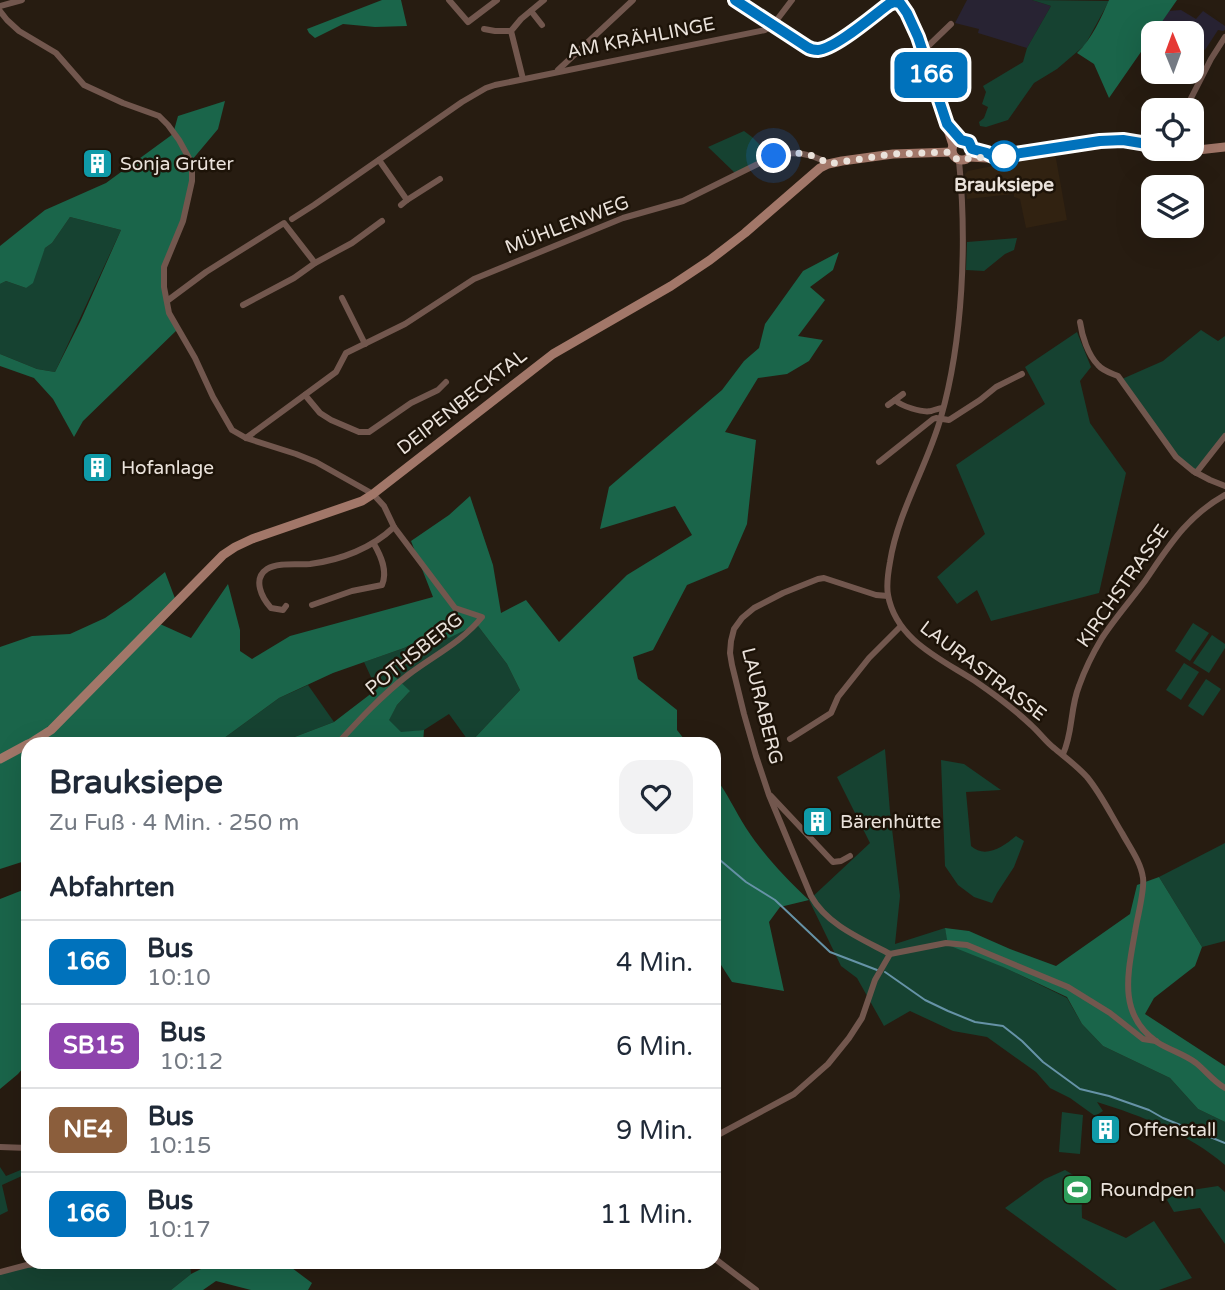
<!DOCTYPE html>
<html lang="de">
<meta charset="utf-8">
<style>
:root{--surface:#fff;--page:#f2f2f3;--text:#1f2937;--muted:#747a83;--line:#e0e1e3}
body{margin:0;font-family:"Varela Round",sans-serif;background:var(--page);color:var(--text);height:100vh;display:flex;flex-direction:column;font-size:26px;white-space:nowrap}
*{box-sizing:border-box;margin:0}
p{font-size:23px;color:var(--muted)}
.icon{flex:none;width:38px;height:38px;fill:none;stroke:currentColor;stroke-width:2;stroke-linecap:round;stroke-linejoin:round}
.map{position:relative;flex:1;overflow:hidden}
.side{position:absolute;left:21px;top:737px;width:700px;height:532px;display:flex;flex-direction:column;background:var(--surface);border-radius:21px;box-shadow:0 7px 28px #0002}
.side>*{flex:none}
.badge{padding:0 14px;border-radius:10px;font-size:24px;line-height:46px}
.needle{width:46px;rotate:359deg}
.buttons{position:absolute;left:1141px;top:21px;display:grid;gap:14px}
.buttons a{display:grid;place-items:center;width:63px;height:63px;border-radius:14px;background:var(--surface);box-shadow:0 7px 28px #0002;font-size:35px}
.you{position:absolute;width:35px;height:35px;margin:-18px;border:5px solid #fff;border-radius:50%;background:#1a73e8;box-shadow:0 0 0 10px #1a73e833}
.map>.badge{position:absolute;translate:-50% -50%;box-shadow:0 0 0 4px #fff}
h2{padding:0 28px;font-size:26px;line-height:63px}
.round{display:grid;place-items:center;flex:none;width:74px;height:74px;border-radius:21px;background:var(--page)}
.headline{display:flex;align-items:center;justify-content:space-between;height:119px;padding:0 28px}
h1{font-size:33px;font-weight:700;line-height:52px}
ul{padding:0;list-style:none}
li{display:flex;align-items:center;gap:21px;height:84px;padding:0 28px;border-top:2px solid var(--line)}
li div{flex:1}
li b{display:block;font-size:26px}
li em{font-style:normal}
li .badge{min-width:77px;font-weight:700;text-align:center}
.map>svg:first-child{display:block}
.built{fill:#312211}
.education{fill:#282333}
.green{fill:#164231}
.forest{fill:#1a654a}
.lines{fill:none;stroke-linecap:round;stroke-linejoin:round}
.stream{stroke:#6693a7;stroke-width:2}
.minor{stroke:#72574e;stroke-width:6}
.secondary{stroke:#a27769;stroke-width:9}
.line-casing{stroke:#fff;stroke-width:16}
.line{stroke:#0072bc;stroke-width:10}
.walk{stroke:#eae2db;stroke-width:7;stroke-dasharray:0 12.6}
.stop-dot{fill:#fff;stroke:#0072bc;stroke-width:3.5}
.labels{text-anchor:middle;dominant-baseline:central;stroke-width:5;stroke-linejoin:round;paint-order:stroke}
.street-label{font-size:19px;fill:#eae2db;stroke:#1d1308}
.poi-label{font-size:19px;fill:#eae2db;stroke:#1d1308;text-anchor:start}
.stop-label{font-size:19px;font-weight:bold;fill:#eae2db;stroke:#1d1308}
</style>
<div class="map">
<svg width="1225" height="1290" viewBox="0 0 1225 1290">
<rect width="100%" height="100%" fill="#271c11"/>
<polygon class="built" points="1055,153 1067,220 1026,228 1020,199 1014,197 1014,194 967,199 965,174 968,171"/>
<g class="education">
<polygon points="967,0 1032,0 1051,6 1027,48 978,33 979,29 955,23"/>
<polygon points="1181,10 1196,19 1203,11 1225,26 1225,30 1223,31 1218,30 1205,50 1192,43 1192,33 1159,33 1155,30 1169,11"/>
</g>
<g class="green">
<polygon points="1032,0 1109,1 1085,45 1057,69 1034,83 1008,120 986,127 980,126 979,122 984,118 988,107 982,104 986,92 983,86 1023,62 1027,48 1051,6"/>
<polygon points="744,131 752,137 770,155 735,173 708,147"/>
<polygon points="70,217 121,230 55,372 37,369 0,354 0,284 6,281 26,288 45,248 52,243"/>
<polygon points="1017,238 1014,250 1005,254 984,271 966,270 967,242"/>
<polygon points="1201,330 1218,341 1225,336 1225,434 1196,471 1177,456 1122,379 1163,361"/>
<polygon points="1077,332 1091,367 1080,381 1090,423 1126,473 1099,593 991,621 977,590 957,604 937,577 985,534 956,465 1045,404 1025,367"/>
<polygon points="1193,623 1209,633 1190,661 1175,651"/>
<polygon points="475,625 478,626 507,664 520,690 470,743 449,714 424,730 401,733 388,720 397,705 409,692 394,676 377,690 364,662 404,648 440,631"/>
<polygon points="1212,635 1225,644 1225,648 1209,673 1193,663"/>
<polygon points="1184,663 1199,672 1181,700 1166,690"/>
<polygon points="1206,679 1221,689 1203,716 1188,706"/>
<polygon points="308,685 334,722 276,744 216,744 279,698"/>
<path d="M 885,749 L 890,812 L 900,896 L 895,944 L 945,928 L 949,945 L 959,945 L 1067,998 L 1082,1024 L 1103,1046 L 1170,1078 L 1198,1109 L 1225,1122 L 1225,1165 C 1189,1134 1142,1116 1097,1102 L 1103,1111 L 1095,1116 L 1070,1098 L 1050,1088 L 1036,1072 L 987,1037 L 953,1031 L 910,1011 L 884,1026 L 857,978 L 841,966 L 809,900 L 870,843 L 837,777 Z"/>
<path d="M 941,760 L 964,764 L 1001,790 L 966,792 L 971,846 C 985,859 1003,847 1016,836 L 1024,841 L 1014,867 L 997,893 L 992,903 L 974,897 L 958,885 L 945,866 Z"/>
<polygon points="1225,843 1225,941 1202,947 1159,877"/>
<polygon points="1062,1112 1083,1115 1080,1154 1059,1152"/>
<polygon points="0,1167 6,1176 28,1167 28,1185 24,1175 2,1185 8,1211 0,1215"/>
<path d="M 1065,1170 L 1080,1179 L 1075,1182 L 1083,1184 C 1087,1191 1084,1191 1083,1198 C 1081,1204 1082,1212 1082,1218 L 1126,1238 L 1154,1221 L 1192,1278 L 1159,1290 L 1117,1290 L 1005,1208 L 1045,1179 Z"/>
<polygon points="1218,1186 1225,1192 1225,1244 1200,1208 1174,1212 1167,1200 1172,1193"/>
<polygon points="35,1262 190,1262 191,1274 171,1290 0,1290 0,1273"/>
</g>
<g class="forest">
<polygon points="382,0 401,0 407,26 375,27 343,24 315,38 309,33 307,29"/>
<path d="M 1109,0 L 1177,0 L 1109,98 L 1094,64 L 1077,53 C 1092,39 1101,18 1109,0 Z"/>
<polygon points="225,101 218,129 192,160 190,182 182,221 163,267 168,313 178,329 83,421 74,437 53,399 34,378 0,366 0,354 37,369 55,372 81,320 121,230 70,217 52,243 45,248 33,283 26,288 6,281 0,284 0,246 45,210 106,183 173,134 178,116"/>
<polygon points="839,252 833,270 810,287 825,300 798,336 823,340 809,361 787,374 758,378 725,432 756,440 747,524 728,568 687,585 653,650 633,657 638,679 677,710 677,730 688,744 471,744 470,743 520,690 507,664 478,626 475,625 449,638 439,631 404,648 333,673 279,698 216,744 34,744 160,624 191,638 228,584 240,630 240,651 252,659 290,636 433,597 411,541 449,515 470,496 493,565 501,613 526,600 559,642 627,575 692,535 675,506 600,529 609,487 722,390 744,361 759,348 765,324 803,271"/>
<polygon points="165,572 176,601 47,731 0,758 0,647 32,636 70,634 105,618 131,600"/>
<polygon points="394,676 410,691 397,705 389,720 401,732 424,730 423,743 276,744 334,722"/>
<polygon points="28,747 28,860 0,869 0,761"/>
<path d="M 714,776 C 727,792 735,811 746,828 C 763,854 786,879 809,900 L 780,907 L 769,922 L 784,991 L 732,982 L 714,954 Z"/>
<polygon points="1159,877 1202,947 1195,966 1154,998 1145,1014 1225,1066 1225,1122 1198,1109 1170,1078 1103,1046 1082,1024 1067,997 1003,967 948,945 945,928 969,931 1010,949 1056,966 1130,914 1137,885"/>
<polygon points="28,888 28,1062 18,1074 0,1089 0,899"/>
<polygon points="215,1262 284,1262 312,1283 308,1290 251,1290 216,1281 203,1290 171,1290 191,1274"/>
</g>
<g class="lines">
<g class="stream">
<polyline points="714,855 746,882 775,900 830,952 877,970"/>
<polyline points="885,972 925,1000 948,1011 975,1022 1003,1026 1022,1041 1043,1062 1080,1089 1109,1096 1149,1110 1163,1118 1225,1143"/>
</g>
<g class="minor">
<polyline points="449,0 468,22 497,0"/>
<polyline points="0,6 22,0"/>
<path d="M 0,11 L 7,20 L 19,31 L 56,53 L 84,85 L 123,103 L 159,116 L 168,125 L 179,140 L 190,160 L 192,168 L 192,181 L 183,221 L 164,267 L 164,287 L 169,313 L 195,358 L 213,397 L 232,430 L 246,438 L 296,454 L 316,462 L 373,494 L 384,506 L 394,527 L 455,608 L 482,617 C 462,642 433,656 408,675 C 382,695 359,720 337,744"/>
<polyline points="531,11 542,25"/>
<polyline points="484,29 495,31 511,31"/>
<polyline points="923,51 951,24"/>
<polyline points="558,70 633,0"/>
<polyline points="523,79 511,31 521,19 544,0"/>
<polyline points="1185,110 1211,59 1225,37"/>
<polyline points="379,160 407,200"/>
<path d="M 959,161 C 967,241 963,340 941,417 C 927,467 898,511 890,562 C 888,573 886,584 888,595 C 896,640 941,659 975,681 C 994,694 1014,709 1031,725 C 1039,732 1046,742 1054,748 C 1066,758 1077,766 1087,777 C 1101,794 1111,815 1122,833 C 1129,846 1141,862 1143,878 C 1145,890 1137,918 1135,932 C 1128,973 1117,1014 1157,1042 C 1169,1050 1184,1054 1196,1063 C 1206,1071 1213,1081 1225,1088"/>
<polyline points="401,205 407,200 440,179"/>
<polyline points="292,219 314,205 462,102 486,88 495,85 765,30 773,25 792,0"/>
<polyline points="342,298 365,344"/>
<polyline points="167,301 206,272 284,223 315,263"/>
<polyline points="243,305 294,278 315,263 352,243 382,221"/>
<path d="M 1080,322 C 1082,336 1088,355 1098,365 C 1103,371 1111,373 1118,376 L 1176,457 L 1193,471 L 1210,480 L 1225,486"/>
<polyline points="305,395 320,413 331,420 359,432 369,432 411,403 438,390 446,382"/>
<polyline points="895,400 903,394"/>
<path d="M 888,405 L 895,400 C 901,406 922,413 931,411 C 935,410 939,408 943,408"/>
<path d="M 246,438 L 336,372 L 346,353 L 405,324 L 474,279 L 623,218 L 683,201 L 774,156 C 793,151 812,153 828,164"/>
<polyline points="879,462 933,419 936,418 949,420 980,400 996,387 1022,374"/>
<polyline points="1196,473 1225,436"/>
<path d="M 888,596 L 876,595 L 824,578 L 818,579 L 783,593 L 754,608 L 742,618 L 734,629 L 731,641 L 730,653 L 732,665 L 744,714 L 756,756 L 769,795 L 811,896 C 827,925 862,939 890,954"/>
<path d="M 312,605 L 352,591 L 382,585 C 388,571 381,556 374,544"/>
<path d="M 286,606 L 283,610 L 271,608 C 262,598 252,579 267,569 C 278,562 297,565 310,564 C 341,560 372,548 394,527"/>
<polyline points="790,739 831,713 838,697 869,658 901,626"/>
<path d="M 1063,754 C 1073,733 1070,708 1079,686 C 1085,669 1093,653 1102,638 C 1115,618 1131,600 1145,581 C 1169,546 1187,516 1225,495"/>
<polyline points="771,796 833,862 841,861 850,856"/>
<polyline points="890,954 946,943 967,945 1068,987 1110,1013 1143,1039 1156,1041"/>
<polyline points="714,1137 794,1094 828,1064 849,1038 862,1018 875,980 890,954"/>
<polyline points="0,1147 28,1148"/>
<polyline points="714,1258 756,1290"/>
<polyline points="0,1272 27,1265 53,1262"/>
</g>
<g class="secondary">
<path d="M 735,0 L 807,47 C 810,48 814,50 818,50 C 834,49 874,14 889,4 L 894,2 L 900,3 L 907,13 L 918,37 L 953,145"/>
<circle cx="962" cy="150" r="10"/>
<polyline points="1182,149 1198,150 1225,147"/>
<polyline points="970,157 987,158 1100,141 1123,140 1153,145"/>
<polyline points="29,744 51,730 223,555 235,547 252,539 362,501 373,494 553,354 671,286 710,260 745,233 820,168 828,164 842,161 893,154 952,152"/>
<polyline points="0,759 28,744"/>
</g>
</g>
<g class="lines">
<defs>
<path id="line" d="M 735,0 L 807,47 C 810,49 813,50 818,50 C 835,49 874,15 889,4 L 894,2 L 900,3 L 907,13 L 918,37 L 947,124 L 961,140 L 969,142 L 972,149 L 987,153 L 995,157 L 1100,141 L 1123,140 L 1153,145"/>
</defs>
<use href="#line" class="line-casing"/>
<use href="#line" class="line"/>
<path class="walk" d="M 774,156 C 793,151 812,152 828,164 L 893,154 L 951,152 C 955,161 963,163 970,157 L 987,158 L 1004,156"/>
</g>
<defs>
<symbol id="building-square" viewBox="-11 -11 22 22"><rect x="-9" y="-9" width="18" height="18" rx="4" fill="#0f9aa8" stroke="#1d1308"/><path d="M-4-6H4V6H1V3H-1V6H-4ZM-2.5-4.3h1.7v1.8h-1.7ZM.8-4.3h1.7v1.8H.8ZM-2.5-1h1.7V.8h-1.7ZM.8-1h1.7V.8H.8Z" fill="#fff"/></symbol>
<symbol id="stadium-square" viewBox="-11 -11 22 22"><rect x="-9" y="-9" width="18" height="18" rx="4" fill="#2e9e5b" stroke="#1d1308"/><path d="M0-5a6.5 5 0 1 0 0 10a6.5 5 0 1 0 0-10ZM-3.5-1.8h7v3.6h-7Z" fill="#fff"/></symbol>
</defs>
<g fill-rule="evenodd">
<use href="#building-square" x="80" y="146" width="35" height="35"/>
<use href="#building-square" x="80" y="450" width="35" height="35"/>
<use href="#building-square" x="800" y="804" width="35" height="35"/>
<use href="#building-square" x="1088" y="1112" width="35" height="35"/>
<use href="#stadium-square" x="1060" y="1172" width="35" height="35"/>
</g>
<circle class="stop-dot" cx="1004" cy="156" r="14"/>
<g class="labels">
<g class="street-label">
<text transform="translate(641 38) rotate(-11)">AM KRÄHLINGE</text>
<text transform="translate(567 225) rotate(-21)">MÜHLENWEG</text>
<text transform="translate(462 402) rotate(-38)">DEIPENBECKTAL</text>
<text transform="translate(1123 586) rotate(-55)">KIRCHSTRASSE</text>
<text transform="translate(414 654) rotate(-39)">POTHSBERG</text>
<text transform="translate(983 671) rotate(37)">LAURASTRASSE</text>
<text transform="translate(762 706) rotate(76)">LAURABERG</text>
</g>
<g class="poi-label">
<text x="120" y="164">Sonja Grüter</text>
<text x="121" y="468">Hofanlage</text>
<text x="840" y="822">Bärenhütte</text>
<text x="1128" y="1130">Offenstall</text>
<text x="1100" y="1190">Roundpen</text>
</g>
<g class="stop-label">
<text x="1004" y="185">Brauksiepe</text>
</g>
</g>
</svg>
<div class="buttons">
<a><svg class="needle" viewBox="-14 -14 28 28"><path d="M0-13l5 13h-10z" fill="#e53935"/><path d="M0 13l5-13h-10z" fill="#747a83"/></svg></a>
<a><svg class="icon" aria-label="locate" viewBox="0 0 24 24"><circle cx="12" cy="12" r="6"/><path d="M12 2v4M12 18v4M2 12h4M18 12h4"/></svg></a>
<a><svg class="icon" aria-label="layers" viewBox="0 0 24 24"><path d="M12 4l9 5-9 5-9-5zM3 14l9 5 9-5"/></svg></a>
</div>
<div class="you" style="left:774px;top:156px"></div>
<b class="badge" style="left:931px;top:75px;background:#0072bc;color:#fff">166</b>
<section class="side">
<div class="headline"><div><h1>Brauksiepe</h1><p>Zu Fuß · 4 Min. · 250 m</p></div><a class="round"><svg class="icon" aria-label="heart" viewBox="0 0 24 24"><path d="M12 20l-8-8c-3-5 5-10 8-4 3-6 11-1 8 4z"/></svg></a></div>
<h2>Abfahrten</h2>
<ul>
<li><span class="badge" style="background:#0072bc;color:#fff">166</span><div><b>Bus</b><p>10:10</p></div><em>4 Min.</em></li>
<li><span class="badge" style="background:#8e44ad;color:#fff">SB15</span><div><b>Bus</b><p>10:12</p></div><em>6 Min.</em></li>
<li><span class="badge" style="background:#8b5e3c;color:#fff">NE4</span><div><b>Bus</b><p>10:15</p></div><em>9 Min.</em></li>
<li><span class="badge" style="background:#0072bc;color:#fff">166</span><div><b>Bus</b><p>10:17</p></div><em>11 Min.</em></li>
</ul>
</section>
</div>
